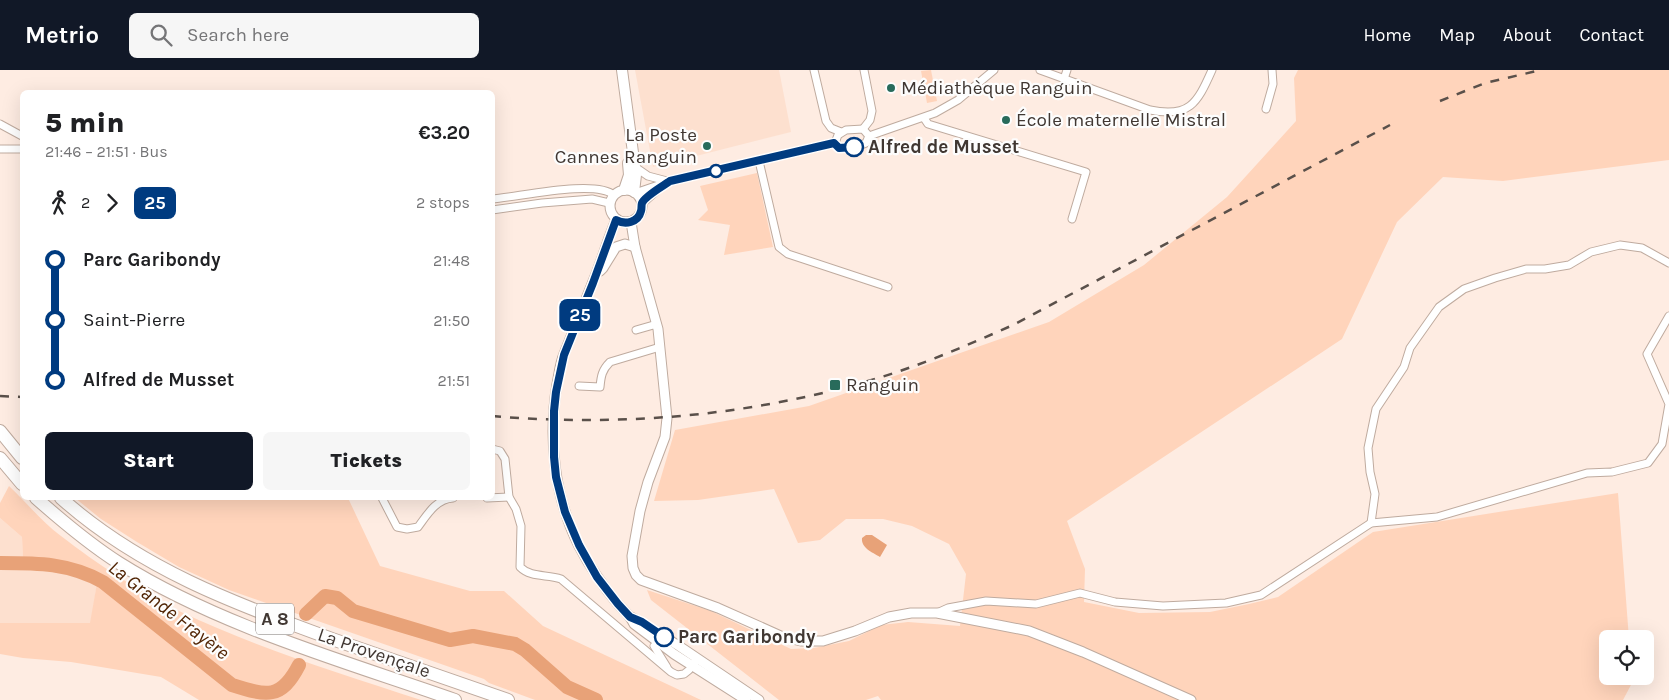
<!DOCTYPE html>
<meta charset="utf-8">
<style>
:root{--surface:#fff;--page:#f6f6f6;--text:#202124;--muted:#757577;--accent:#111827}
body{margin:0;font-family:Karla,sans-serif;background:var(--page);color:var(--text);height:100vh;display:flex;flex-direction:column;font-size:19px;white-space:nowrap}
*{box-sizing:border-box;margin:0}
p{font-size:16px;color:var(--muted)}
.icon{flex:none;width:28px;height:28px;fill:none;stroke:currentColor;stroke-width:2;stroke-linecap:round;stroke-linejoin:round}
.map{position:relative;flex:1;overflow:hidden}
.side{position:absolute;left:20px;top:20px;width:475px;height:410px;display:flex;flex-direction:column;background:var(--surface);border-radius:8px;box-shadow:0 5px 20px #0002}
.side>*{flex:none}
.badge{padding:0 10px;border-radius:8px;font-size:18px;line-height:32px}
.buttons{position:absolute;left:1599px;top:560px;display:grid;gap:10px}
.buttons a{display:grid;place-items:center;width:55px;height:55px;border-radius:8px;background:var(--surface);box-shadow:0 5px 20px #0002;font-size:25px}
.map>.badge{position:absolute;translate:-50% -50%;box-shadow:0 0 0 2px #fff}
.legs{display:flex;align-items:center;gap:8px;height:55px;padding:0 25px;font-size:16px}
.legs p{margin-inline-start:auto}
.headline{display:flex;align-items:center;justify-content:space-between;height:85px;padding:0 25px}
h1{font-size:28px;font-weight:800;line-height:38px}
.action{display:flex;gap:10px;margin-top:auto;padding:10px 25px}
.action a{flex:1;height:58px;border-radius:8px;background:var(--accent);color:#fff;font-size:20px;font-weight:800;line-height:58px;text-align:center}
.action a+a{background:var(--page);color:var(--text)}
ul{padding:0 25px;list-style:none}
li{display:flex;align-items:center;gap:18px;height:60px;font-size:19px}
li i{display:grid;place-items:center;width:8px;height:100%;margin:0 6px;background:currentColor}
li i::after{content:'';width:12px;height:12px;margin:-6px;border:4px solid;border-radius:50%;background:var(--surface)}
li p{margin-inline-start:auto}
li:first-child i{background:linear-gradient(#0000 50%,currentColor 0)}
li:last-child i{background:linear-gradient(currentColor 50%,#0000 0)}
header{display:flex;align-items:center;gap:30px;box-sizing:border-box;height:70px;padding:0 25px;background:var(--accent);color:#fff}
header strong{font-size:24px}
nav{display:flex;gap:28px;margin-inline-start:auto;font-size:18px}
.search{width:350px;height:45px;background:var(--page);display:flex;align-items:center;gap:12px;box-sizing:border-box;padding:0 18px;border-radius:8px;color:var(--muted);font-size:19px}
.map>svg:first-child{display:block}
.built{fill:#fde0cf}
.green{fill:#ffd4bb}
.water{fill:#e8a278}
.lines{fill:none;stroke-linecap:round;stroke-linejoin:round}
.river{stroke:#e8a278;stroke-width:14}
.minor-casing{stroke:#bfab9f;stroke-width:9}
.tertiary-casing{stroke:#bfab9f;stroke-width:11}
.secondary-casing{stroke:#bfab9f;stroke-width:12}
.motorway-casing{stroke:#bfab9f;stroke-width:14}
.minor{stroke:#fff;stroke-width:7}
.tertiary{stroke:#fff;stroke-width:9}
.secondary{stroke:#fff;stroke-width:10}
.motorway{stroke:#fff;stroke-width:12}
.rail{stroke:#5a504a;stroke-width:2.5;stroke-dasharray:9 9;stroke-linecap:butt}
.line-1-casing{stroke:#fff;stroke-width:11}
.line-1{stroke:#003b80;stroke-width:8}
.poi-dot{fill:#286b5b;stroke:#fdfdfd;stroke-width:2}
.stop-1-dot{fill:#fff;stroke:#003b80;stroke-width:2.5}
.labels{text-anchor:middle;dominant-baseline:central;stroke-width:4.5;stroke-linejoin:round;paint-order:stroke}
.shield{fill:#fdfdfd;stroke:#79726f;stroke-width:1}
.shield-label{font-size:18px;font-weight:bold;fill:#403732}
.poi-label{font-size:19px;fill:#403732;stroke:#fdfdfd;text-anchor:start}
.stop-label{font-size:19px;font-weight:bold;fill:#403732;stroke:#fdfdfd;text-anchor:start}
.street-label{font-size:19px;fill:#403732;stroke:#fdfdfd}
.water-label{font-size:20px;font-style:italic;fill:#512404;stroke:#fdfdfd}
</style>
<header>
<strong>Metrio</strong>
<div class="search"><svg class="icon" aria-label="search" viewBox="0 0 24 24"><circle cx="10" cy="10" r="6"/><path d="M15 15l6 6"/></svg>Search here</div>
<nav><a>Home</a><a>Map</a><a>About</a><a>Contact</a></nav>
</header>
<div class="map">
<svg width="1669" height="630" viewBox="0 0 1669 630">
<rect width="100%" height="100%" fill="#feece2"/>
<g class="built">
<polygon points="635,0 779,0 791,62 653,97"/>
<polygon points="0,448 22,467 23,489 80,501 97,513 91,553 0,553"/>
</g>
<g class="green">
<polygon points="931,0 937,31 927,33 921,1"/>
<polygon points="1298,0 1669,0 1669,90 1503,111 1443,107 1397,152 1342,269 1067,451 1085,499 1084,532 1139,543 1210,542 1249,534 1278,527 1373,462 1618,423 1629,569 1608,569 1608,606 1632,606 1632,613 1623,630 881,630 878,626 866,630 779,630 651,530 647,520 711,541 791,579 814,578 849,571 881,555 908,552 960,556 966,504 949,474 912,456 883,449 846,449 820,470 798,473 774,419 698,430 654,431 675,360 809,336 1049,252 1144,195 1227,127 1296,51 1294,8"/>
<polygon points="757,103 773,177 724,185 730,155 698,150 708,140 700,116"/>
<path d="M 9,416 C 26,432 42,452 61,466 C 96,493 139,522 179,541 C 257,578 339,603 421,630 L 199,630 L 161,607 L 71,592 L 23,588 L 0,584 L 0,553 L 90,553 L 97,513 L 80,501 L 23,489 L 22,467 L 0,448 L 0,433 Z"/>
<polygon points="75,428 348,428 380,496 470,521 504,521 543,556 701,630 535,630 489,613 484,609 229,520 179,497 137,472 101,449"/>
</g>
<path class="water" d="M 866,465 L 872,465 L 887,475 L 880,487 C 872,482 861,478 862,468 Z"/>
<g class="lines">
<g class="river">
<path d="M 0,493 C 38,493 69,493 103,512 L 232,615 C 267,626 281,630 299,595"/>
<polyline points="306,544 325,526 337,528 353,541 450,570 473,566 515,574 525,580 567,617 596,630"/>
</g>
<defs>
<g id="minor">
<polyline points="814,0 826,51 831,58 841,62"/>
<path d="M 1040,0 L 1150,40 C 1189,48 1197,34 1212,0"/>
<polyline points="1064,9 1067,0"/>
<polyline points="1266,39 1273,14 1272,0"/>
<polyline points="924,48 928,54 1086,102 1072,149"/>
<polyline points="0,54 22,66"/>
<polyline points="863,59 870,50 872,41 864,0"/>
<polyline points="869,66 935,43 958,30 994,0"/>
<polyline points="835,73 838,65 846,60 863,59 869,66"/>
<polyline points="835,73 839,77 854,78 866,73 869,66"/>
<polyline points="0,79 22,79"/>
<polyline points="759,91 779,177 788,184 888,217"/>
<polyline points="635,97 648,106 667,111"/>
<polyline points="635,123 670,111 835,73"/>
<path d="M 492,129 C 519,127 595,109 614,125"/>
<polyline points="642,134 661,117"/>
<polyline points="492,140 542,133 592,129 609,133"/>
<polyline points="636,260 657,254"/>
<path d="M 579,316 L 600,317 C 601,306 602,300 610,292 L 660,277"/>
<path d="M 492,379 L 500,381 L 505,389 L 509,427 L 516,439 L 521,456 L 520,497 C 531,508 547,504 561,509 L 671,602 L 677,605 L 684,604 L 689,600 L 695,592"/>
<path d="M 382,428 L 397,457 L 407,459 L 418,457 C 427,445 436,429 453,428"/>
<polyline points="487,428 509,427"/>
<polyline points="1371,453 1375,424 1370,402 1368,378 1376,339 1404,297 1410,278 1439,237 1464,219 1495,208 1526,199 1545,199 1569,195 1591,182 1620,175 1642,178 1669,193"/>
<polyline points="937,543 948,538 986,531 1036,534 1080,523 1115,532 1163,536 1226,533 1261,525 1371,453 1437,447 1587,403 1612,402 1648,393 1662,374 1669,334 1647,284 1669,246"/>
<polyline points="654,576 667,597"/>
</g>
<g id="tertiary">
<circle cx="626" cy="136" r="16"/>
<path d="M 616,150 C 607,171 601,193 592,214 C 583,237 573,261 564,284 C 560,293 559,304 557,314 C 548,369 554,426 579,476 C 590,497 603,516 617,533 C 623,540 630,545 634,554 L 674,584 L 746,630"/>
<polyline points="631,152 635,177 658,259 667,348 665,367 648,412 640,441 632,486 633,498 636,505 641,510 718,538 783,567 801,571 823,571 855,561 889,547 911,543 937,543 1029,561 1083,582 1191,630"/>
<polyline points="600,201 603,198 616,177 625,174 635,177"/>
<polyline points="631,547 679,576 759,630"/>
</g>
<g id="secondary">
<polyline points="622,0 636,105 634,122"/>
<polyline points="624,120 629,105 628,93"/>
</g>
<g id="motorway">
<polyline points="0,361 22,388"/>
<polyline points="0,388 22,414"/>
<path d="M 36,428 C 62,451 89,474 119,493 C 219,556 344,591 455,630"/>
<path d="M 61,428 C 139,498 235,534 332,569 C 391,590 450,610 508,630"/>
</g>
</defs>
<use href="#minor" class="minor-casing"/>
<use href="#tertiary" class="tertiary-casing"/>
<use href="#secondary" class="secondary-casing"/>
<use href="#motorway" class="motorway-casing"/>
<use href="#minor" class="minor"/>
<use href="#tertiary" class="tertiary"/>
<use href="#secondary" class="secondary"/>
<use href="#motorway" class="motorway"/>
<g class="rail">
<polyline points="1440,31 1485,13 1541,0"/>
<polyline points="0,326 22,327"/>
<path d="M 492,346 C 622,357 750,346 875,309 C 922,295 968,275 1013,255 L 1390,55"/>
</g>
</g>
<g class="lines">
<defs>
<path id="line-1" d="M 664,567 L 642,552 L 630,547 L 618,534 L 597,507 L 579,475 L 565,442 L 556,407 L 554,387 L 554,341 L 556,322 L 564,285 L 593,213 L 616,150 C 625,155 638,153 641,141 C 642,138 641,136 642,133 C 645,126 663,116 670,111 L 834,73 L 839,78 L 854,77"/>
</defs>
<use href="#line-1" class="line-1-casing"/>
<use href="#line-1" class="line-1"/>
</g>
<g class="poi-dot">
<circle cx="891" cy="18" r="5"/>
<circle cx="1006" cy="50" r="5"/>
<circle cx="707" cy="76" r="5"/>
<rect x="829" y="309" width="12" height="12" rx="2.5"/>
</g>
<g class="stop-1-dot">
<circle cx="854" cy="77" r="9"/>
<circle cx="716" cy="101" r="6"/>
<circle cx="664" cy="567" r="9"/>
</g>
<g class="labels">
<rect class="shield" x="256" y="533.5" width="38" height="31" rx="4"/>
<g class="shield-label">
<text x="275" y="549">A 8</text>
</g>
<g class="poi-label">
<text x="901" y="18">Médiathèque Ranguin</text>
<text x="1016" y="50">École maternelle Mistral</text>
<text x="697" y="65" text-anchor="end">La Poste<tspan x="697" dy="22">Cannes Ranguin</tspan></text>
<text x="846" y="315">Ranguin</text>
</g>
<g class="stop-label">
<text x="868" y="77">Alfred de Musset</text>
<text x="678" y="567">Parc Garibondy</text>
</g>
<g class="street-label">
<text transform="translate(374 583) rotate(19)">La Provençale</text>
</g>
<g class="water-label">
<text transform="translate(169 540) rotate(38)">La Grande Frayère</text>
</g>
</g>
</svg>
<div class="buttons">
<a><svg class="icon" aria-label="locate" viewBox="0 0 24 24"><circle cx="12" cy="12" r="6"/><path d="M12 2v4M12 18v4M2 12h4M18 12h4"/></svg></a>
</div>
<b class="badge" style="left:580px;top:245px;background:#003b80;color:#fff">25</b>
<section class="side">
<div class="headline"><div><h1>5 min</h1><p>21:46 – 21:51 · Bus</p></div><b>€3.20</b></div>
<div class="legs"><svg class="icon" aria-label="walk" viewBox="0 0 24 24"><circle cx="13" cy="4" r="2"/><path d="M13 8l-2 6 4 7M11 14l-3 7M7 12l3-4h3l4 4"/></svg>2<svg class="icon" aria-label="forward" viewBox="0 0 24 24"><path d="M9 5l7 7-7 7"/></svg><b class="badge" style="background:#003b80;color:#fff">25</b><p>2 stops</p></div>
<ul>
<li><i style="color:#003b80"></i><b>Parc Garibondy</b><p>21:48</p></li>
<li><i style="color:#003b80"></i><span>Saint-Pierre</span><p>21:50</p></li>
<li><i style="color:#003b80"></i><b>Alfred de Musset</b><p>21:51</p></li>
</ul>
<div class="action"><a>Start</a><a>Tickets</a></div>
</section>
</div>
